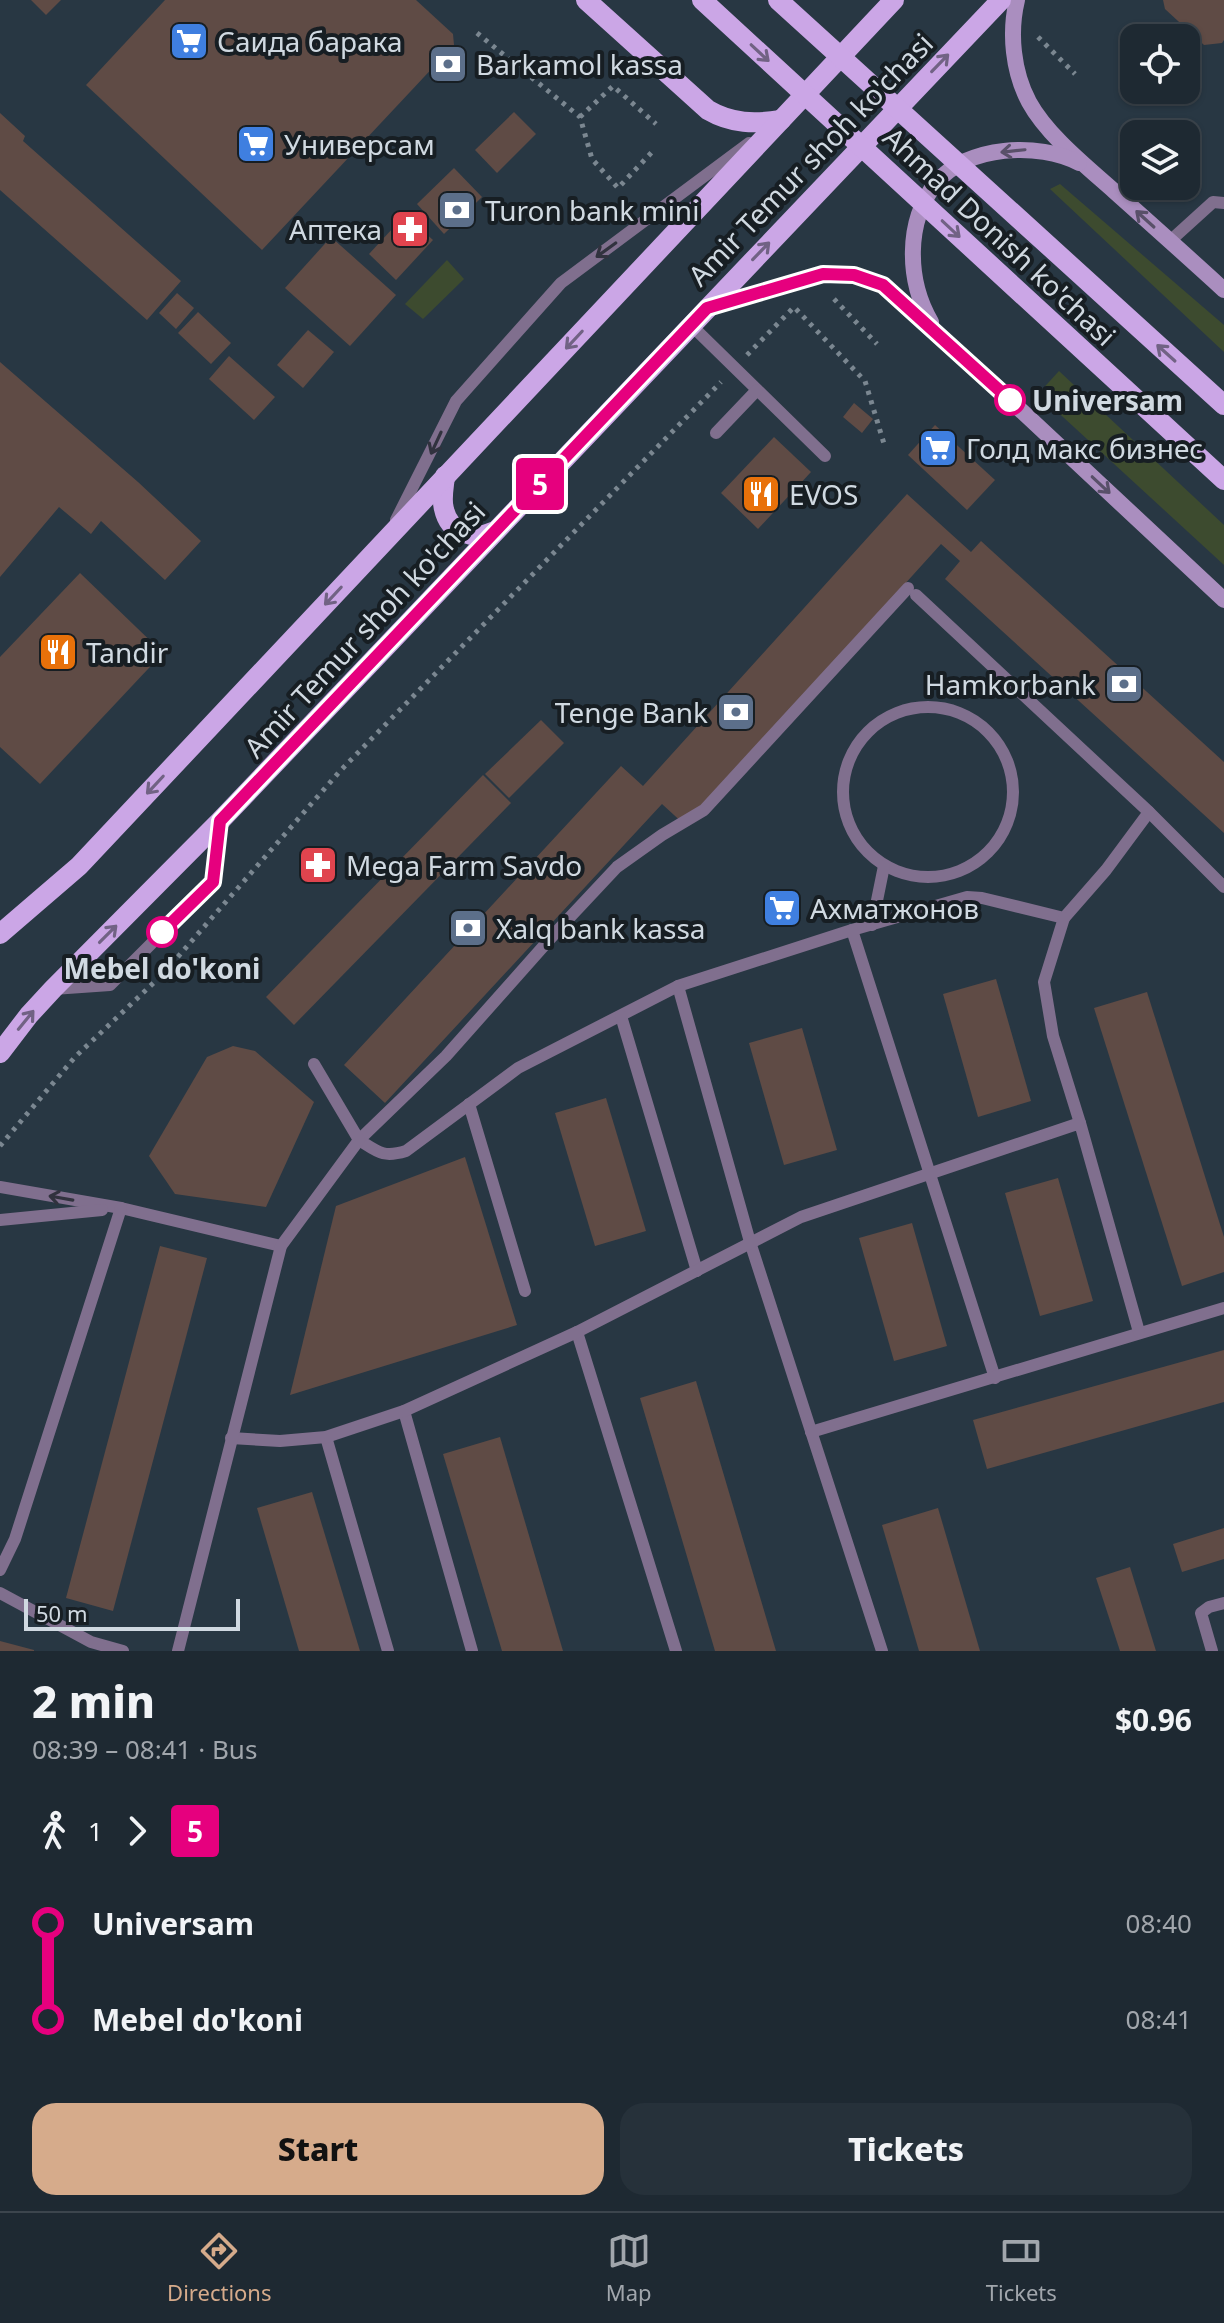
<!DOCTYPE html>
<meta charset="utf-8">
<style>
:root{--surface:#1e2932;--page:#26313a;--text:#f1f3f6;--muted:#a1a6ac;--line:#3c454d;--accent:#d6ab8b}
body{margin:0;font-family:"Noto Sans",sans-serif;background:var(--page);color:var(--text);height:100vh;display:flex;flex-direction:column;font-size:30px;white-space:nowrap}
*{box-sizing:border-box;margin:0}
p{font-size:26px;color:var(--muted)}
.icon{flex:none;width:44px;height:44px;fill:none;stroke:currentColor;stroke-width:2;stroke-linecap:round;stroke-linejoin:round}
.map{position:relative;height:1651px;overflow:hidden}
.details{display:flex;flex-direction:column;background:var(--surface);flex:1}
.details>*{flex:none}
.badge{padding:0 16px;border-radius:6px;font-size:28px;line-height:52px}
.tools{position:absolute;left:1120px;top:24px;display:grid;gap:16px}
.tools a{display:grid;place-items:center;width:80px;height:80px;border-radius:16px;background:var(--surface);box-shadow:0 2px 6px #0004,0 0 0 2px var(--line);font-size:40px}
.scale{position:absolute;left:24px;bottom:20px;width:216px;box-sizing:border-box;padding-left:8px;border:4px solid #d0d9e1;border-top:0;font-size:22px;line-height:28px;white-space:nowrap;color:#d0d9e1;-webkit-text-stroke:6px #171e23;paint-order:stroke}
.map>.badge{position:absolute;translate:-50% -50%;box-shadow:0 0 0 4px #fff}
.legs{display:flex;align-items:center;gap:12px;height:88px;padding:0 32px;font-size:26px}
.legs p{margin-inline-start:auto}
.head{display:flex;align-items:center;justify-content:space-between;height:136px;padding:0 32px}
h1{font-size:44px;font-weight:800;line-height:60px}
.button{display:flex;gap:16px;margin-top:auto;padding:16px 32px}
.button a{flex:1;height:92px;border-radius:24px;background:var(--accent);color:#111;font-size:32px;font-weight:800;line-height:92px;text-align:center}
.button a+a{background:var(--page);color:var(--text)}
ul{padding:0 32px;list-style:none}
li{display:flex;align-items:center;gap:28px;height:96px;font-size:30px}
li i{display:grid;place-items:center;width:12px;height:100%;margin:0 10px;background:currentColor}
li i::after{content:'';width:20px;height:20px;margin:-10px;border:6px solid;border-radius:50%;background:var(--surface)}
li p{margin-inline-start:auto}
li:first-child i{background:linear-gradient(#0000 50%,currentColor 0)}
li:last-child i{background:linear-gradient(currentColor 50%,#0000 0)}
.tabs{display:flex;justify-content:space-around;align-items:center;height:112px;border-top:2px solid var(--line);background:var(--surface);font-size:22px;color:var(--muted)}
.tabs a{display:grid;justify-items:center;gap:4px}
.tabs .on{color:var(--accent)}
.map>svg:first-child{display:block}
.green{fill:#3d4b2f}
.building{fill:#5f4b45}
.lines{fill:none;stroke-linecap:round;stroke-linejoin:round}
.path{stroke:#7b8791;stroke-width:5;stroke-dasharray:4 6;stroke-linecap:butt}
.lane{stroke:#806f8e;stroke-width:12}
.secondary{stroke:#aa8ebf;stroke-width:16}
.primary{stroke:#cba6e6;stroke-width:20}
.primary-bridge{stroke:#cba6e6;stroke-width:20}
.oneway{stroke:#716284}
.oneway2{stroke:#595069}
.oneway3{stroke:#31323e}
.line-1-casing{stroke:#fff;stroke-width:18}
.line-1{stroke:#e6007e;stroke-width:12}
.stop-1-dot{fill:#fff;stroke:#e6007e;stroke-width:4}
.labels{text-anchor:middle;dominant-baseline:central;stroke-width:8;stroke-linejoin:round;paint-order:stroke}
.poi-label{font-size:28px;fill:#d0d9e1;stroke:#171e23;text-anchor:start}
.street-label{font-size:28px;fill:#d0d9e1;stroke:#171e23}
.stop-label{font-size:28px;font-weight:bold;fill:#d0d9e1;stroke:#171e23;text-anchor:start}
</style>
<div class="map">
<svg width="1224" height="1651" viewBox="0 0 1224 1651">
<rect width="100%" height="100%" fill="#283743"/>
<g class="green">
<polygon points="1060,184 1224,325 1224,352 1050,189"/>
<polygon points="447,260 464,279 423,319 405,304"/>
<polygon points="1059,371 1224,525 1224,565 1038,394"/>
</g>
<g class="building">
<polygon points="31,0 61,0 46,15"/>
<polygon points="165,0 416,0 453,34 454,45 262,250 86,85"/>
<polygon points="1163,0 1224,0 1224,40 1222,43 1204,45 1165,9"/>
<polygon points="514,112 536,134 497,173 475,150"/>
<polygon points="0,113 25,136 23,141 181,281 147,320 0,190"/>
<polygon points="454,168 482,197 444,234 417,204"/>
<polygon points="405,215 433,240 396,280 369,254"/>
<polygon points="331,237 396,295 350,346 285,288"/>
<polygon points="177,293 194,308 176,329 159,313"/>
<polygon points="198,312 231,343 211,364 178,333"/>
<polygon points="308,330 334,352 303,388 277,365"/>
<polygon points="229,356 275,397 254,420 209,379"/>
<polygon points="0,362 138,482 201,541 165,580 101,521 91,534 59,507 0,577"/>
<polygon points="854,403 873,419 862,433 843,417"/>
<polygon points="935,425 995,480 967,510 908,455"/>
<polygon points="774,437 811,472 758,529 721,493"/>
<polygon points="907,494 971,552 981,541 1224,762 1224,833 945,579 960,561 941,544 686,826 662,804 385,1103 344,1065 621,766 643,786"/>
<polygon points="80,573 163,653 40,784 0,747 0,657"/>
<polygon points="541,720 564,743 509,798 485,774"/>
<polygon points="483,775 511,803 294,1025 266,997"/>
<polygon points="996,979 1031,1101 978,1117 943,994"/>
<polygon points="1147,992 1224,1237 1224,1272 1182,1286 1094,1008"/>
<polygon points="802,1028 837,1150 784,1165 749,1043"/>
<polygon points="233,1046 255,1051 314,1102 266,1207 175,1194 149,1156 207,1057"/>
<polygon points="606,1098 646,1231 595,1246 555,1113"/>
<polygon points="465,1157 517,1325 290,1395 336,1206"/>
<polygon points="1058,1178 1093,1301 1040,1316 1005,1193"/>
<polygon points="912,1223 947,1346 894,1361 859,1238"/>
<polygon points="160,1246 207,1258 113,1611 66,1598"/>
<polygon points="1224,1350 1224,1402 987,1469 973,1420"/>
<polygon points="696,1381 776,1651 715,1651 640,1398"/>
<polygon points="500,1437 563,1651 502,1651 443,1454"/>
<polygon points="312,1492 360,1651 299,1651 257,1508"/>
<polygon points="938,1508 980,1651 919,1651 882,1525"/>
<polygon points="1224,1528 1224,1559 1182,1572 1173,1544"/>
<polygon points="1130,1567 1156,1651 1120,1651 1096,1578"/>
<polygon points="0,1641 34,1650 34,1651 0,1651"/>
</g>
<g class="lines">
<g class="path">
<polyline points="477,33 580,117 592,159 618,188 652,152"/>
<polyline points="1038,37 1075,74"/>
<polyline points="580,117 613,86 656,124"/>
<polyline points="834,299 877,344"/>
<polyline points="747,355 794,307 865,381 885,447"/>
<polyline points="0,1146 75,1057 162,975 340,771 721,382"/>
</g>
<g class="lane">
<polyline points="1170,241 1213,202 1224,203"/>
<polyline points="691,325 825,456"/>
<polyline points="716,433 757,390"/>
<polyline points="396,520 456,401 561,283 749,143"/>
<path d="M 908,588 L 704,810 L 662,835 L 617,867 L 557,931 L 446,1056 L 359,1140 C 378,1152 383,1158 406,1151 L 518,1068 L 678,986 L 852,930 L 967,897 L 982,898 L 1064,918 L 1106,870 L 1149,812"/>
<polyline points="916,595 1149,812 1224,887"/>
<circle cx="928" cy="792" r="85"/>
<polyline points="1064,918 1044,982 1053,1036 1080,1123"/>
<polyline points="872,925 884,866"/>
<polyline points="852,930 995,1378"/>
<polyline points="678,986 750,1242 882,1651"/>
<polyline points="53,989 110,985 213,882 220,821"/>
<polyline points="621,1016 697,1271"/>
<polyline points="469,1104 525,1291"/>
<polyline points="0,1187 121,1208 281,1246"/>
<polyline points="0,1220 102,1210"/>
<polyline points="577,1332 676,1651"/>
<polyline points="404,1411 472,1651"/>
<polyline points="811,1432 1224,1308"/>
<polyline points="326,1437 388,1651"/>
<polyline points="231,1438 280,1441 326,1437 404,1411 577,1332 801,1217 1080,1123 1139,1332"/>
<polyline points="0,1570 15,1539 121,1208"/>
<polyline points="0,1593 91,1642 123,1651"/>
<polyline points="178,1651 281,1246 359,1140 314,1064"/>
<polyline points="1212,1651 1201,1613 1209,1607 1224,1603"/>
</g>
<g class="secondary">
<path d="M 1017,0 C 1009,33 1013,72 1029,102 C 1047,135 1086,166 1114,191 C 1151,224 1188,257 1224,290"/>
<polyline points="708,308 823,274 854,275 883,285 1010,400 1224,600"/>
<path d="M 931,322 C 907,281 905,222 936,183 C 967,145 1039,142 1079,163"/>
</g>
<g class="primary">
<path d="M 586,0 L 708,110 C 732,124 755,124 781,120"/>
<path d="M 445,476 C 444,487 441,499 444,509 C 449,533 474,541 495,531"/>
<polyline points="0,934 79,866 894,0"/>
<polyline points="0,1053 29,1015 53,989 220,821 1001,0"/>
</g>
<g class="primary-bridge">
<polyline points="702,0 1224,480"/>
<polyline points="778,0 1224,405"/>
</g>
</g>
<defs><path id="oneway-shaft" d="M-6 0H5M1.5-3L5.5 0L1.5 3" fill="none" stroke-width="1.6" stroke-linecap="round" stroke-linejoin="round" transform="scale(2)"/></defs>
<g class="oneway">
<use href="#oneway-shaft" transform="translate(760 53) rotate(43)"/>
<use href="#oneway-shaft" transform="translate(940 63) rotate(-46)"/>
<use href="#oneway-shaft" transform="translate(951 229) rotate(43)"/>
<use href="#oneway-shaft" transform="translate(761 251) rotate(-46)"/>
<use href="#oneway-shaft" transform="translate(574 340) rotate(133)"/>
<use href="#oneway-shaft" transform="translate(1166 353) rotate(-138)"/>
<use href="#oneway-shaft" transform="translate(333 596) rotate(133)"/>
<use href="#oneway-shaft" transform="translate(155 785) rotate(133)"/>
<use href="#oneway-shaft" transform="translate(108 934) rotate(-45)"/>
<use href="#oneway-shaft" transform="translate(26 1020) rotate(-51)"/>
</g>
<g class="oneway2">
<use href="#oneway-shaft" transform="translate(1013 151) rotate(174)"/>
<use href="#oneway-shaft" transform="translate(1145 219) rotate(-138)"/>
<use href="#oneway-shaft" transform="translate(1101 485) rotate(43)"/>
</g>
<g class="oneway3">
<use href="#oneway-shaft" transform="translate(606 250) rotate(144)"/>
<use href="#oneway-shaft" transform="translate(436 443) rotate(115)"/>
<use href="#oneway-shaft" transform="translate(61 1198) rotate(-170)"/>
</g>
<g class="lines">
<defs>
<polyline id="line-1" points="162,932 213,882 220,821 707,308 823,274 854,275 883,285 1010,400"/>
</defs>
<use href="#line-1" class="line-1-casing"/>
<use href="#line-1" class="line-1"/>
</g>
<defs>
<symbol id="supermarket-square" viewBox="-11 -11 22 22"><rect x="-9" y="-9" width="18" height="18" rx="4" fill="#3f7fe0" stroke="#171e23"/><path d="M-6-5.5h2.5l.6 2H6L4.5 2H-2.5L-4.4-4H-6ZM-1.5 3.2a1.3 1.3 0 1 0 .1 0ZM3 3.2a1.3 1.3 0 1 0 .1 0Z" fill="#fff"/></symbol>
<symbol id="bank-square" viewBox="-11 -11 22 22"><rect x="-9" y="-9" width="18" height="18" rx="4" fill="#5c6f8a" stroke="#171e23"/><path d="M-6-4H6V4H-6ZM0-2.3a2.3 2.3 0 1 0 0 4.6a2.3 2.3 0 1 0 0-4.6Z" fill="#fff"/></symbol>
<symbol id="pharmacy-square" viewBox="-11 -11 22 22"><rect x="-9" y="-9" width="18" height="18" rx="4" fill="#e0444e" stroke="#171e23"/><path d="M-2-6h4v4h4v4h-4v4h-4v-4h-4v-4h4Z" fill="#fff"/></symbol>
<symbol id="restaurant-square" viewBox="-11 -11 22 22"><rect x="-9" y="-9" width="18" height="18" rx="4" fill="#e8710a" stroke="#171e23"/><path d="M-5-6h1v4h1v-4h1v4h1v-4h1v5L-1.5 .5V6h-2V.5L-5-1ZM5-6V6H3V1.5H1.5Q1.5-4 5-6Z" fill="#fff"/></symbol>
</defs>
<g fill-rule="evenodd">
<use href="#supermarket-square" x="167" y="19" width="44" height="44"/>
<use href="#bank-square" x="426" y="42" width="44" height="44"/>
<use href="#supermarket-square" x="234" y="122" width="44" height="44"/>
<use href="#bank-square" x="435" y="188" width="44" height="44"/>
<use href="#pharmacy-square" x="388" y="207" width="44" height="44"/>
<use href="#supermarket-square" x="916" y="426" width="44" height="44"/>
<use href="#restaurant-square" x="739" y="472" width="44" height="44"/>
<use href="#restaurant-square" x="36" y="630" width="44" height="44"/>
<use href="#bank-square" x="1102" y="662" width="44" height="44"/>
<use href="#bank-square" x="714" y="690" width="44" height="44"/>
<use href="#pharmacy-square" x="296" y="843" width="44" height="44"/>
<use href="#supermarket-square" x="760" y="886" width="44" height="44"/>
<use href="#bank-square" x="446" y="906" width="44" height="44"/>
</g>
<g class="stop-1-dot">
<circle cx="1010" cy="400" r="14"/>
<circle cx="162" cy="932" r="14"/>
</g>
<g class="labels">
<g class="poi-label">
<text x="217" y="41">Саида барака</text>
<text x="476" y="64">Barkamol kassa</text>
<text x="284" y="144">Универсам</text>
<text x="485" y="210">Turon bank mini</text>
<text x="382" y="229" text-anchor="end">Аптека</text>
<text x="966" y="448">Голд макс бизнес</text>
<text x="789" y="494">EVOS</text>
<text x="86" y="652">Tandir</text>
<text x="1096" y="684" text-anchor="end">Hamkorbank</text>
<text x="708" y="712" text-anchor="end">Tenge Bank</text>
<text x="346" y="865">Mega Farm Savdo</text>
<text x="810" y="908">Ахматжонов</text>
<text x="496" y="928">Xalq bank kassa</text>
</g>
<g class="street-label">
<text transform="translate(810 159) rotate(-46)">Amir Temur shoh ko'chasi</text>
<text transform="translate(1000 236) rotate(43)">Ahmad Donish ko'chasi</text>
<text transform="translate(364 629) rotate(-47)">Amir Temur shoh ko'chasi</text>
</g>
<g class="stop-label">
<text x="1032" y="400">Universam</text>
<text x="162" y="968" text-anchor="middle">Mebel do'koni</text>
</g>
</g>
</svg>
<div class="tools">
<a><svg class="icon" aria-label="locate" viewBox="0 0 24 24"><circle cx="12" cy="12" r="6"/><path d="M12 2v4M12 18v4M2 12h4M18 12h4"/></svg></a>
<a><svg class="icon" aria-label="layers" viewBox="0 0 24 24"><path d="M12 4l9 5-9 5-9-5zM3 14l9 5 9-5"/></svg></a>
</div>
<div class="scale">50 m</div>
<b class="badge" style="left:540px;top:484px;background:#e6007e;color:#fff">5</b>
</div>
<section class="details">
<div class="head"><div><h1>2 min</h1><p>08:39 – 08:41 · Bus</p></div><b>$0.96</b></div>
<div class="legs"><svg class="icon" aria-label="walk" viewBox="0 0 24 24"><circle cx="13" cy="4" r="2"/><path d="M13 8l-2 6 4 7M11 14l-3 7M7 12l3-4h3l4 4"/></svg>1<svg class="icon" aria-label="forward" viewBox="0 0 24 24"><path d="M9 5l7 7-7 7"/></svg><b class="badge" style="background:#e6007e;color:#fff">5</b></div>
<ul>
<li><i style="color:#e6007e"></i><b>Universam</b><p>08:40</p></li>
<li><i style="color:#e6007e"></i><b>Mebel do'koni</b><p>08:41</p></li>
</ul>
<div class="button"><a>Start</a><a>Tickets</a></div>
</section>
<nav class="tabs">
<a class="on"><svg class="icon" aria-label="directions" viewBox="0 0 24 24"><path d="M12 3l9 9-9 9-9-9zM9 14v-3h6M13 9l2 2-2 2"/></svg>Directions</a>
<a><svg class="icon" aria-label="map" viewBox="0 0 24 24"><path d="M3 6l6-2 6 2 6-2v14l-6 2-6-2-6 2zM9 4v14M15 6v14"/></svg>Map</a>
<a><svg class="icon" aria-label="tickets" viewBox="0 0 24 24"><path d="M3 7h18v10H3zM15 7v10"/></svg>Tickets</a>
</nav>
